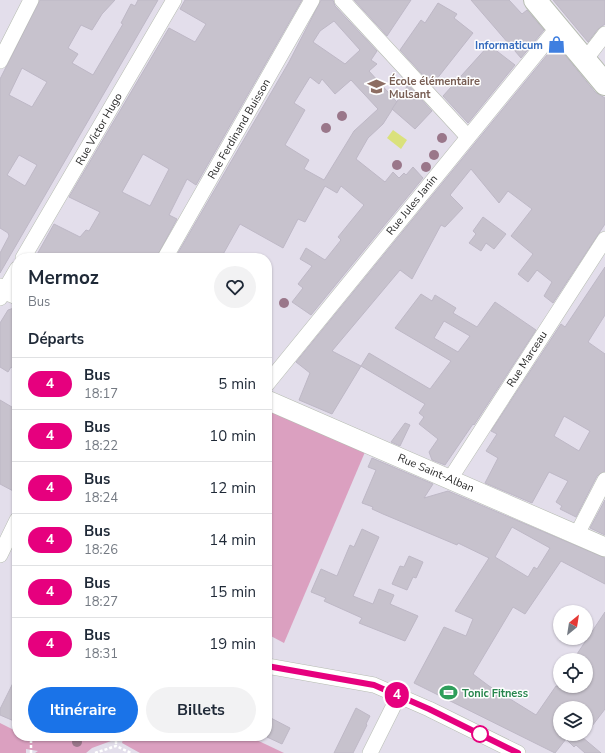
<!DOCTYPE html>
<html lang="fr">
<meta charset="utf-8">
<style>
:root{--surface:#fff;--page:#f2f2f3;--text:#1f2937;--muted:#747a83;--line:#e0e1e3;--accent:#1a73e8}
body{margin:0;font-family:"Nunito Sans",sans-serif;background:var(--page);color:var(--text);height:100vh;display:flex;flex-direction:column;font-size:15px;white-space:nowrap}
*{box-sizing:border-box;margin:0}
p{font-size:13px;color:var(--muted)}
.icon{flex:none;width:22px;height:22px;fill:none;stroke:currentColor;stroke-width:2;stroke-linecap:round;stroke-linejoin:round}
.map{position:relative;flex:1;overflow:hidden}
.sheet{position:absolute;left:12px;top:253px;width:260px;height:488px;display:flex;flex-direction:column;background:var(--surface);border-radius:16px;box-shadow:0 1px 3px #0004}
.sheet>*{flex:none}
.badge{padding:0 8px;border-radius:13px;font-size:14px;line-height:26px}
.needle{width:26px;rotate:30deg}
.buttons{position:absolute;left:553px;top:605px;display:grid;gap:8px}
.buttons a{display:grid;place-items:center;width:40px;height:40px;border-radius:50%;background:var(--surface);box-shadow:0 1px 3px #0004;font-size:20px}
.map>.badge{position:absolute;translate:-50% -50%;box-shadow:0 0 0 2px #fff}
h2{padding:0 16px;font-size:15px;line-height:36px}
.round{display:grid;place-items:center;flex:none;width:42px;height:42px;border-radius:21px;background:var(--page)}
.headline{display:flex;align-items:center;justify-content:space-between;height:68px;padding:0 16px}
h1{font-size:19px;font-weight:700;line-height:30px}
.action{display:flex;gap:8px;margin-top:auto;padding:8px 16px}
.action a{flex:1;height:46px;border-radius:24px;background:var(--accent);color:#fff;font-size:16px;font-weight:700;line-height:46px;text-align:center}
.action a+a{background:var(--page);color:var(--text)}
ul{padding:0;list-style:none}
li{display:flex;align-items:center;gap:12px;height:52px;padding:0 16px;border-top:1px solid var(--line)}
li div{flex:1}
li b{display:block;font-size:15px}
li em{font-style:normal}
li .badge{min-width:44px;font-weight:700;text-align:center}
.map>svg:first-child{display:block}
.green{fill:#dba0c0}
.water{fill:#dae17c}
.building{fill:#c7c2cd;stroke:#beb8c6;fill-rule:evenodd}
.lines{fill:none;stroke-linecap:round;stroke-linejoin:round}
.minor-casing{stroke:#b6bcb1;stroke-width:16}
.tertiary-casing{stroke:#b6bcb1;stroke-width:20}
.secondary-casing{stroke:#b6bcb1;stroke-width:24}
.path{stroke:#fff;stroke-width:2.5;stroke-dasharray:3 2;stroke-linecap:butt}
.minor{stroke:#fff;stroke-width:15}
.tertiary{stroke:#fff;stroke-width:19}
.secondary{stroke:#fff;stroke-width:22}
.tree{fill:#9a778a}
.line-casing{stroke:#fff;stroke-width:9}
.line{stroke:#e6007e;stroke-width:6}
.stop-dot{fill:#fff;stroke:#e6007e;stroke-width:2}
.labels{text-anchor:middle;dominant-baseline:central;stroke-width:3;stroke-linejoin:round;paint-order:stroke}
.shop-label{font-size:11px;font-weight:bold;fill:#366cbe;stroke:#fff;text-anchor:end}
.education-label{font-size:11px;font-weight:bold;fill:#785e54;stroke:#fff;text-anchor:start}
.street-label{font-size:11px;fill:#2a2a2a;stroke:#fff}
.leisure-label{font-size:11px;font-weight:bold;fill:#27864d;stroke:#fff;text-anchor:start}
</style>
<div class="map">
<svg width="605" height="753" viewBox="0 0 605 753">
<rect width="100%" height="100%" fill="#e3deeb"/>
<g class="green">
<polygon points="267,407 365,452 284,643 267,634"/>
<polygon points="0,723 14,730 17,728 17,736 113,736 111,741 92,748 86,753 35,753 38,751 26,749 26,753 0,753"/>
<polygon points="124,736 248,736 284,753 140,753 122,743"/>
</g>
<polygon class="water" points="393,130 407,140 401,149 387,138"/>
<g class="building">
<path d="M 40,0 L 115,0 L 102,14 L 92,30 L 81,25 L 68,48 L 78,54 L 72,63 L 93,75 L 123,24 L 121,23 L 131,4 L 135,6 L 138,0 L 158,0 L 0,273 L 0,253 L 9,236 L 8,233 L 0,228 L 0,79 ZM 22,68 L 47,82 L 32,107 L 9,95 ZM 19,155 L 37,165 L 25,186 L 7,175 Z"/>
<path d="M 185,0 L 302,0 L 196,185 L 187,179 L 169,215 L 177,219 L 156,258 L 35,258 L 54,224 L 80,237 L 86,230 L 89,231 L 100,212 L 69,197 L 169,28 L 195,42 L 206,24 L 180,9 ZM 143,154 L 169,169 L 150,206 L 122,192 Z"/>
<path d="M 321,0 L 333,0 L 335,6 L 377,51 L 371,60 L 377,64 L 369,71 L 397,102 L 383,124 L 368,138 L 356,159 L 385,182 L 393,172 L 399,178 L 404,173 L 406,175 L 413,167 L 423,178 L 311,315 L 292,302 L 303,288 L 298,284 L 312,266 L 300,259 L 306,248 L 325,260 L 341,240 L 338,237 L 364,205 L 341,186 L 337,193 L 325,186 L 305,222 L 298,219 L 283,248 L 240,224 L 221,258 L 175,258 L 289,62 ZM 334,21 L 360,50 L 345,64 L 313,42 L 320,31 ZM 310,77 L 319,84 L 322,79 L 335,94 L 351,80 L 378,109 L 354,131 L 324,180 L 304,169 L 309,160 L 285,145 L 305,110 L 294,103 Z"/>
<polygon points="354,0 411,0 387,36"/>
<polygon points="471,0 509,0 522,14 527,10 544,30 521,58"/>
<polygon points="553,0 605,0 605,24 598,29 588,42"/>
<polygon points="438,3 457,14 454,18 473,33 432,85 400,50 421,20 425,23"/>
<polygon points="556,44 595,92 605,98 605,224 553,303 544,296 552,282 537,270 528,282 518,274 533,254 511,236 532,209 508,191 499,203 471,169 450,195 463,208 445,227 441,225 412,279 400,270 332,351 361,366 332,414 299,400 310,373 296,362"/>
<polygon points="489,45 515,65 468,123 443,96"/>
<polygon points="408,85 432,111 415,129 392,109"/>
<polygon points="483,217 506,234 494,249 486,243 481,251 469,243 476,234 473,231"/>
<path d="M 605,267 L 605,315 L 588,342 L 605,354 L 605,471 L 597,476 L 576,517 L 560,509 L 562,506 L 556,502 L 568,481 L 549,472 L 532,503 L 485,483 L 498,458 L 486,451 L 497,434 L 491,431 L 561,324 L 565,327 ZM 564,416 L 590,431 L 579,451 L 554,436 Z"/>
<path d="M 421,294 L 432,301 L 435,295 L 456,308 L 453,313 L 477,327 L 495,302 L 536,330 L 474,425 L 473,424 L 445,465 L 432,460 L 429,452 L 438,439 L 419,424 L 424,417 L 419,413 L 425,404 L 361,366 L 369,353 L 430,389 L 451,361 L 395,328 ZM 444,321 L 470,336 L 458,352 L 434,338 Z"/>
<polygon points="17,307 17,371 11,367 8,372 0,367 0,323 8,310"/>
<polygon points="0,400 17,410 17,421 12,430 17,433 17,493 0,484"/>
<polygon points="405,423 410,425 400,446 391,442"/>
<path d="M 372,458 L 433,484 L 424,498 L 448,491 L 605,558 L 605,584 L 561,561 L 525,614 L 513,607 L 473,674 L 489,686 L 536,715 L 556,686 L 586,686 L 586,660 L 573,660 L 605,612 L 605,709 L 586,734 L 586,708 L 560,708 L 560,734 L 584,734 L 582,737 L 601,753 L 585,753 L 576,745 L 574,747 L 566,739 L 555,753 L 414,683 L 444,627 L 466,636 L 473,619 L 455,611 L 489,558 L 458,543 L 457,545 L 383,514 L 372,509 L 373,507 L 362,503 L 376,470 L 368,467 ZM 512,527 L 550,548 L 537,569 L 534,567 L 528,577 L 495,557 Z"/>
<polygon points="605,500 605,535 590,528"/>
<polygon points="362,529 379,537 353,596 373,604 379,589 394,595 390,604 418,616 405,641 359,623 362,618 324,601 326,598 311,592 321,569 337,576 350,545 354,547"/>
<polygon points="409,556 423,562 416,578 413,577 407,590 392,584 400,566 404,567"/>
<polygon points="17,675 17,715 14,721 0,715 0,709"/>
<polygon points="356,708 370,716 366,724 367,725 353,753 334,753"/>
<polygon points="267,716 290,728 282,744 267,737"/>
</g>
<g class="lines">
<defs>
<g id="minor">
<polyline points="342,0 468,137"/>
<polyline points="585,60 605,34"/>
<polyline points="0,61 31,0"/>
<polyline points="23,258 174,0"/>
<polyline points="165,258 312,0"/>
<polyline points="0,298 17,269"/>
<polyline points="267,384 558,27"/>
<polyline points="450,479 605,239"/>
<polyline points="577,534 605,480"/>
<polyline points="0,555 17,520"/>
<polyline points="267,666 374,685 429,709 518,753"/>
<polyline points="370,753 399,695"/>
</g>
<g id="tertiary">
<polyline points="0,288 17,295"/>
<polyline points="267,400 605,547"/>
</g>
<polyline id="secondary" points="535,0 605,84"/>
</defs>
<use href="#minor" class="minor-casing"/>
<use href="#tertiary" class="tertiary-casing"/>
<use href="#secondary" class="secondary-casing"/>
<g class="path">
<polyline points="116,736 116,746"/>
<polyline points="31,753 31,741 35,736"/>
<polyline points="95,753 116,746 131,753"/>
</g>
<use href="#minor" class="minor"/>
<use href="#tertiary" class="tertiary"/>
<use href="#secondary" class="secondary"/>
</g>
<g class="tree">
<circle cx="342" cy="116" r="5"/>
<circle cx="326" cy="128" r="5"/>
<circle cx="442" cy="138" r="5"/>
<circle cx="434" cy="155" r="5"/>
<circle cx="397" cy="165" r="5"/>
<circle cx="426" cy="167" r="5"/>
<circle cx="284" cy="303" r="5"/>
<circle cx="77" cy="742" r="5"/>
</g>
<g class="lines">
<defs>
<polyline id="line" points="267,666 374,685 429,709 518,753"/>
</defs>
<use href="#line" class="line-casing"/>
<use href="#line" class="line"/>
</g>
<defs>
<symbol id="shop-bare" viewBox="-9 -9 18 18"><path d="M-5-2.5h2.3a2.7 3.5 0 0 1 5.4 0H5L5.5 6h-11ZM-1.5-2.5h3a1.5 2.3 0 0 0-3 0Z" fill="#3f7fe0" stroke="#fff" stroke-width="2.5" paint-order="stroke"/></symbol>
<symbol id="school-bare" viewBox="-9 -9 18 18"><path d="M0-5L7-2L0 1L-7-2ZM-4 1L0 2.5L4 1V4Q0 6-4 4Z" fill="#8d6e63" stroke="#fff" stroke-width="2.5" paint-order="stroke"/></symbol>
<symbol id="stadium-bare" viewBox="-9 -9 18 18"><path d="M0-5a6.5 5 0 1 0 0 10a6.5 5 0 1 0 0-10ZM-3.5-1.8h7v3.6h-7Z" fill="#2e9e5b" stroke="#fff" stroke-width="2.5" paint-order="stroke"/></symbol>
</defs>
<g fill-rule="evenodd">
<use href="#shop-bare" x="544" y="32" width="25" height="25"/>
<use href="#school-bare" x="364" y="74" width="25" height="25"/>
<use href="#stadium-bare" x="436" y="680" width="25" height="25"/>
</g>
<circle class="stop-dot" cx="480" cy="734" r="8"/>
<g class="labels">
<g class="shop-label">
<text x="543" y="45">Informaticum</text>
</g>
<g class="education-label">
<text x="389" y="81">École élémentaire<tspan x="389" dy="13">Mulsant</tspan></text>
</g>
<g class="street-label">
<text transform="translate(99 129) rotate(-60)">Rue Victor Hugo</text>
<text transform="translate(239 129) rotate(-60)">Rue Ferdinand Buisson</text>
<text transform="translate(412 205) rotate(-51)">Rue Jules Janin</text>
<text transform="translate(527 359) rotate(-57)">Rue Marceau</text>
<text transform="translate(436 473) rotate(23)">Rue Saint-Alban</text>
</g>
<g class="leisure-label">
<text x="462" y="693">Tonic Fitness</text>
</g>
</g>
</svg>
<div class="buttons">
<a><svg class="needle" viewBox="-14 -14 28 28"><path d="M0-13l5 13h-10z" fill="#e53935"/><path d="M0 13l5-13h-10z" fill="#747a83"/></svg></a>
<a><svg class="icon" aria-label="locate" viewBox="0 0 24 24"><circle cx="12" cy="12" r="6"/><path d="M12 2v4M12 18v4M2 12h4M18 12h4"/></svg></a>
<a><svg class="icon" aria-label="layers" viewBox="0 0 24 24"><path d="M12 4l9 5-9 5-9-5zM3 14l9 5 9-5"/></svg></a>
</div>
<b class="badge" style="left:397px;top:695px;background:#e6007e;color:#fff">4</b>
<section class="sheet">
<div class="headline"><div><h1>Mermoz</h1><p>Bus</p></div><a class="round"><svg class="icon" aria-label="heart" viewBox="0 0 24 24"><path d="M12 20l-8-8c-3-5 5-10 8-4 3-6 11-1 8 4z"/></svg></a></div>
<h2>Départs</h2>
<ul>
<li><span class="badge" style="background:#e6007e;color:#fff">4</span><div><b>Bus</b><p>18:17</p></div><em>5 min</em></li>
<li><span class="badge" style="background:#e6007e;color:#fff">4</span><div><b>Bus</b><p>18:22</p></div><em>10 min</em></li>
<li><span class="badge" style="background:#e6007e;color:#fff">4</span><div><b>Bus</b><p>18:24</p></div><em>12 min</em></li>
<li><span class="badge" style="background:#e6007e;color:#fff">4</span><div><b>Bus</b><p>18:26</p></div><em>14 min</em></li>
<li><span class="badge" style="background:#e6007e;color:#fff">4</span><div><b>Bus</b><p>18:27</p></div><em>15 min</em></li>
<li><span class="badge" style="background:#e6007e;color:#fff">4</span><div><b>Bus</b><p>18:31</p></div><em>19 min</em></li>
</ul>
<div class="action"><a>Itinéraire</a><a>Billets</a></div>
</section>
</div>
